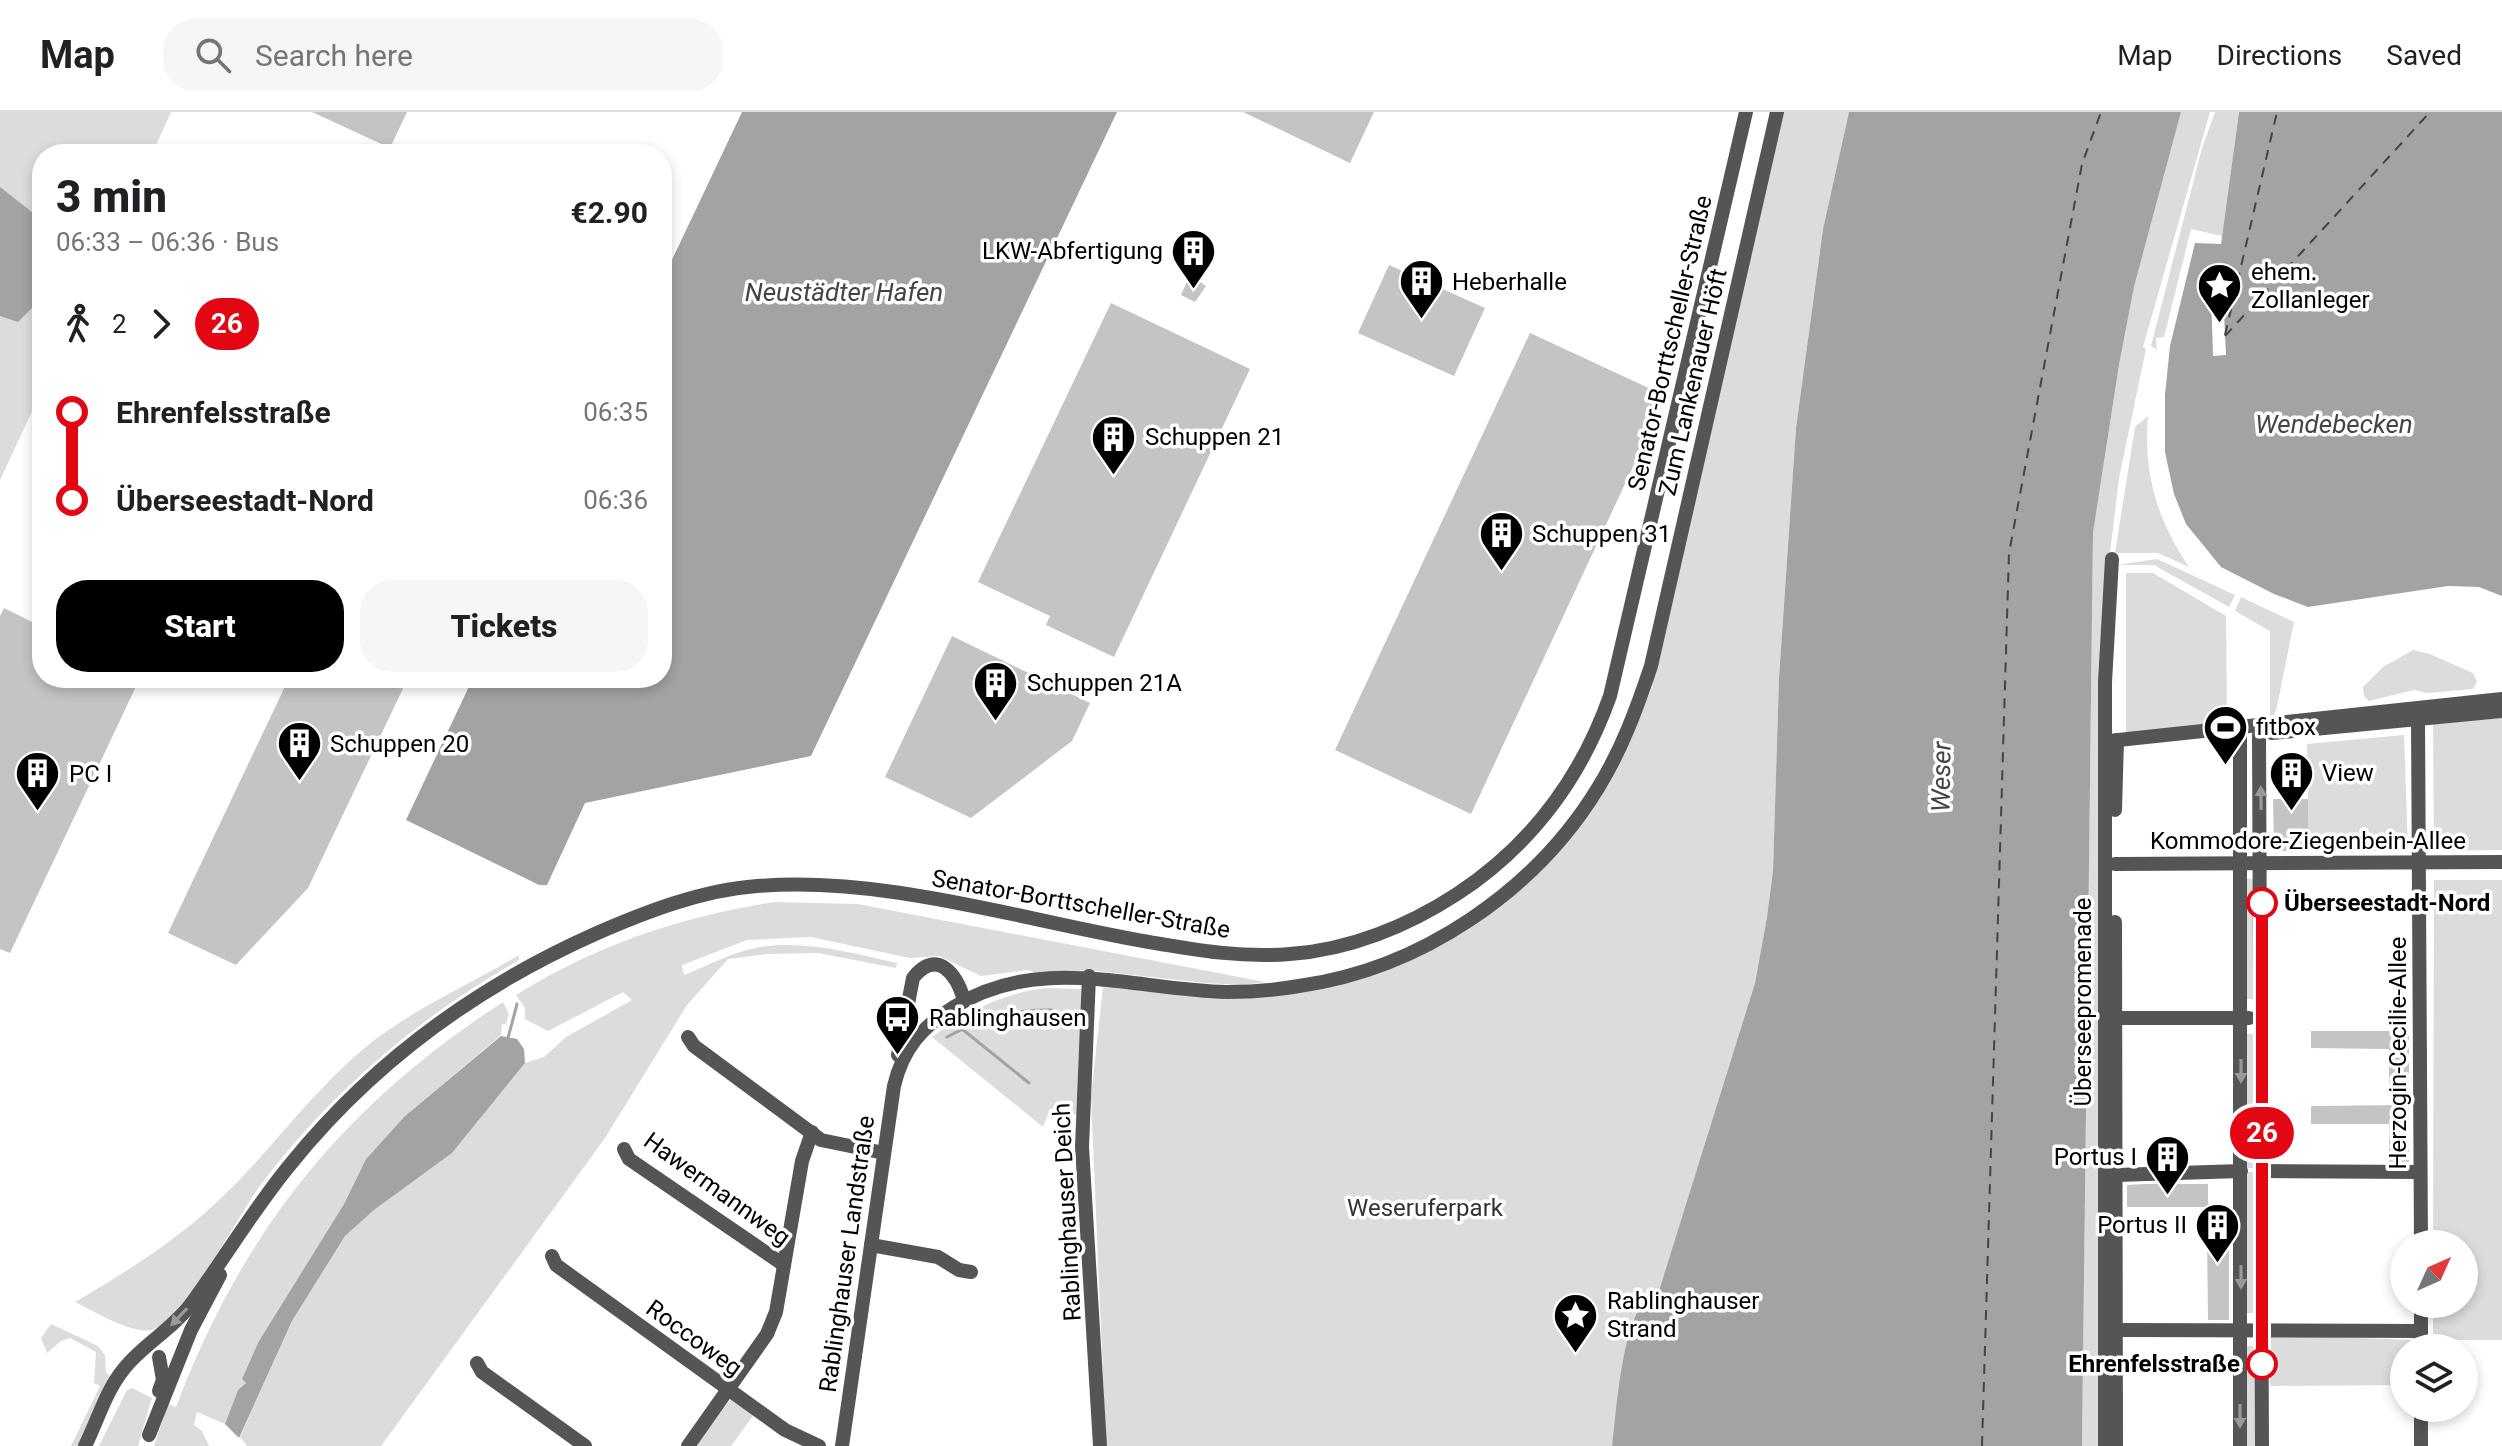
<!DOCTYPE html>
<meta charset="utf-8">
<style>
:root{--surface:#fff;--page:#f6f6f6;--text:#202124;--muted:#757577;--line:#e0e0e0;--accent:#000}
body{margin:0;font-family:Roboto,sans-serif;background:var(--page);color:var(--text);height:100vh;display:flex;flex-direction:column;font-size:30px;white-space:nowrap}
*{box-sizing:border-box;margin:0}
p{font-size:26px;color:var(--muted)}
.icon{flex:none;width:44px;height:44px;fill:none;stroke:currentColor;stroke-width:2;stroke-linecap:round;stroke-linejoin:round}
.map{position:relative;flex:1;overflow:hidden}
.sheet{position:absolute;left:32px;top:32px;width:640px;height:544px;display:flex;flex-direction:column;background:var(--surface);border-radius:32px;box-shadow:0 4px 12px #0003}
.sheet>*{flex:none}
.badge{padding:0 16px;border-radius:26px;font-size:28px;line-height:52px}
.needle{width:52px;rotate:45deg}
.tools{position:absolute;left:2390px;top:1118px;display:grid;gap:16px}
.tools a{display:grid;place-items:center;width:88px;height:88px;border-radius:50%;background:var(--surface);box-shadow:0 4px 12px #0003;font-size:40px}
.map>.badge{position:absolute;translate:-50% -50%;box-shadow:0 0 0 4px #fff}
.legs{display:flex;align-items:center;gap:12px;height:88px;padding:0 24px;font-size:26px}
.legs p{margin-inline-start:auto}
.overview{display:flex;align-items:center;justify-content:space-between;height:136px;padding:0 24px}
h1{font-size:44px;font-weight:800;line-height:60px}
.button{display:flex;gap:16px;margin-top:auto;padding:16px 24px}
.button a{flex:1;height:92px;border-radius:32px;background:var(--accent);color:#fff;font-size:32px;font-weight:800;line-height:92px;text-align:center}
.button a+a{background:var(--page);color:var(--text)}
ul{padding:0 24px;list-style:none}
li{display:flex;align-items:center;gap:28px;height:88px;font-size:30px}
li i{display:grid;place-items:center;width:12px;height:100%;margin:0 10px;background:currentColor}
li i::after{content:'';width:20px;height:20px;margin:-10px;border:6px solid;border-radius:50%;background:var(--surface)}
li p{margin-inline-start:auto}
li:first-child i{background:linear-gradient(#0000 50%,currentColor 0)}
li:last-child i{background:linear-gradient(currentColor 50%,#0000 0)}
header{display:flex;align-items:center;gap:48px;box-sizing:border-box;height:112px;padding:0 40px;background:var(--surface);border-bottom:2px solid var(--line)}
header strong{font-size:38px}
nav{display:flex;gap:44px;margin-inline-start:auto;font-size:28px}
.search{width:560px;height:72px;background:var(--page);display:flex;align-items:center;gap:20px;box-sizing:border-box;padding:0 28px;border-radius:32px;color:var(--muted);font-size:30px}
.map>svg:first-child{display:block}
.green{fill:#dcdcdc}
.water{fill:#a3a3a3}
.pier{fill:#fff}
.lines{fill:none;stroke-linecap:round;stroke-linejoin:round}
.stream{stroke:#a3a3a3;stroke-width:3}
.ferry{stroke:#444;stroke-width:2;stroke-dasharray:10 8;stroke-linecap:butt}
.building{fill:#c4c4c4}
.minor{stroke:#555;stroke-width:14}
.oneway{fill:#999}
.line-1-casing{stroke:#fff;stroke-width:18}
.line-1{stroke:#e30613;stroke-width:12}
.stop-1-dot{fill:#fff;stroke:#e30613;stroke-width:4}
.labels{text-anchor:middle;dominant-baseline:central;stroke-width:7;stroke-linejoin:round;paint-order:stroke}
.poi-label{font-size:24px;fill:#000;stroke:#fff;text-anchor:start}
.street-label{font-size:24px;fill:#000;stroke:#fff}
.stop-label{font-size:24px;font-weight:bold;fill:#000;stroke:#fff;text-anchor:start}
.park-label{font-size:24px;fill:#333;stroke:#fff}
.water-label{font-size:26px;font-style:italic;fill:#444;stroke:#fff}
</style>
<header>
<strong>Map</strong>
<div class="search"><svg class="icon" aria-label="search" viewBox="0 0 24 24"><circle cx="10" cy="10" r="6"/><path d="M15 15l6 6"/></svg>Search here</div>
<nav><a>Map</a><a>Directions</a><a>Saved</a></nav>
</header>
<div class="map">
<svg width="2502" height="1334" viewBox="0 0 2502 1334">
<rect width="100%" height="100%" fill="#fff"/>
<g class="green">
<polygon points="0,0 171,0 152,42 42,42 42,278 0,368"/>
<polygon points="1783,0 1849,0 1823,117 1796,316 1779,566 1773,759 1767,805 1755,871 1659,1180 1645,1186 1623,1251 1612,1334 1106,1334 1091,985 1103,874 1226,885 1428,839 1460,822 1525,773 1613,661 1651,578 1662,534"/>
<polygon points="2181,0 2210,0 2143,235 2146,237 2119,366 2110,441 2102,1334 2082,1334 2093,421 2119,253 2134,175"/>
<polygon points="2215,0 2239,0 2222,124 2191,117 2164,225 2156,226 2157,238 2151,234 2202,36"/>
<path d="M 2148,304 C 2143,362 2157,407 2189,455 L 2158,441 L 2115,441 L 2135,315 Z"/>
<polygon points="2157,447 2235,483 2229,495 2154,453 2117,453"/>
<polygon points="2126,461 2153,461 2226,504 2227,612 2126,623"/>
<polygon points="2241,485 2294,510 2276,599 2270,608 2270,519 2235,499"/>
<polygon points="2413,538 2430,542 2473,561 2477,570 2473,577 2428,581 2414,578 2369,589 2364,584 2363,575 2383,555"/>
<polygon points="2502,606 2502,738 2434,739 2433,611"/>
<polygon points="2404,623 2408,739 2309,739 2307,632"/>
<polygon points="2244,767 2257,767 2258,887 2245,887"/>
<polygon points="2434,768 2502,768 2502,1228 2433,1228 2433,1192 2464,1192 2464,1132 2433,1132"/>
<path d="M 775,790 L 858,792 L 1265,870 L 1243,873 L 1205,871 L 1088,858 L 1039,862 L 1028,858 L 981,864 L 939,844 L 910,846 L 811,825 L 747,828 L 682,853 L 684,863 C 707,854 731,841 755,836 C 803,827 850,841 897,851 L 896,856 L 818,841 L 768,842 L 728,847 L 687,893 L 605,1026 L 381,1334 L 247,1334 L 240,1325 L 292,1209 L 345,1124 L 374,1098 L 452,1041 L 525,951 L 544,945 L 566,925 L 632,888 L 623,880 L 548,919 L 525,907 L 525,896 L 516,883 C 596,833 682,804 775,790 Z"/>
<path d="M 519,843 L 519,848 C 435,896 361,955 297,1028 C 284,1043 271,1059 259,1075 C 238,1105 184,1205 154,1217 C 136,1225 94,1199 75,1190 C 126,1160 176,1129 219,1088 C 271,1039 312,979 367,934 C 414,896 468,874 519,843 Z"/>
<path d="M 1045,876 L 1080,877 L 1086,880 L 1078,1003 L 1050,997 L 1043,1015 L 932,925 C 968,899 1001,882 1045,876 Z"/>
<path d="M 503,890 L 509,902 L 506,912 L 502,912 L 501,923 L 405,1004 L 366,1047 L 344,1092 L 259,1229 L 246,1270 L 244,1276 L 238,1278 L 225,1312 L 197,1300 L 194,1313 L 202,1319 L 209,1334 L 154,1334 L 168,1292 L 176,1295 C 243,1118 344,993 503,890 Z"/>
<rect x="2245" y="922" width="13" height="134"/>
<rect x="2245" y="1060" width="13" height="141"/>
<polygon points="51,1212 98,1234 105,1243 106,1260 111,1265 78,1334 71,1334 100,1274 94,1271 96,1240 70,1226 61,1229 47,1241 41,1226"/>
<polygon points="2270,1223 2416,1228 2416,1236 2404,1236 2404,1273 2270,1274"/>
<rect x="2245" y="1234" width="13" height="100"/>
<polygon points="132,1276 152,1286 138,1334 99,1334 127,1278"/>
<polygon points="731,1287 755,1301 731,1334 694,1334"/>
</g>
<g class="water">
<polygon points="742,0 1117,0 811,644 585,691 547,773 539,773 406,708 473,566 662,566 662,169"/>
<path d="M 1849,0 L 2181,0 L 2134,175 L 2119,253 L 2093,421 L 2082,1334 L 1612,1334 C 1617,1295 1621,1220 1644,1189 C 1647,1184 1654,1182 1659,1179 L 1755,871 L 1767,805 L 1773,759 L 1779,566 L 1796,316 L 1823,117 Z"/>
<polygon points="2239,0 2502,0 2502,484 2479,475 2448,474 2308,495 2274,482 2221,455 2186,412 2174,382 2165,340 2165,283 2170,234 2195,131 2221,132"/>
<polygon points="0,75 42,108 42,186 18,210 0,204"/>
<polygon points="501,924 517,927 524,937 525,951 452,1041 374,1098 345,1124 292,1209 239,1326 225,1312 238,1278 246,1271 242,1267 259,1229 344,1092 366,1047 405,1004"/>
</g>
<polygon class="pier" points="2211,183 2223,183 2226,243 2213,244"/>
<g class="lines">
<g class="stream">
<polyline points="962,917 1029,971"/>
<path d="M 947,925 C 982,906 1012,897 1052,898"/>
<polyline points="508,926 517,892"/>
</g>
<g class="ferry">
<polyline points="2225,223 2277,0"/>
<polyline points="2225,224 2430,0"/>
<polyline points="1982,1334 2009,441 2082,52 2101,0"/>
</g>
</g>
<g class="building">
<polygon points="312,0 407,0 390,36"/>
<polygon points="1243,0 1374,0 1350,51"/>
<polygon points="1389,153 1485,196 1454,264 1358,221"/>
<polygon points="1190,163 1206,174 1195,190 1181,183"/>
<polygon points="1111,191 1250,257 1114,545 1046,513 1050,504 978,470"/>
<polygon points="1530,221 1666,284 1471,702 1335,638"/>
<polygon points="4,496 42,515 42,566 140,566 10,841 0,837 0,504"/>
<polygon points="952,524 1090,591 1072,629 971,706 885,665"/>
<polygon points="289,566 408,566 308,776 236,853 168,821"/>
<polygon points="2273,687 2308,687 2309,739 2274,739"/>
<polygon points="2311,919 2409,919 2409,972 2389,972 2389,937 2311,936"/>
<polygon points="2409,993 2409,1050 2389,1050 2389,1012 2311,1012 2311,994"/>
<polygon points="2144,1072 2208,1072 2208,1095 2127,1095 2127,1073"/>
<polygon points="2207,1120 2229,1120 2229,1208 2208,1208"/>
</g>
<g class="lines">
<g class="minor">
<polyline points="2418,608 2421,1132"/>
<polyline points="2272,621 2502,599"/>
<polyline points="2259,623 2262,1334"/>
<polyline points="2109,629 2502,587"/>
<polyline points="2115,698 2117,628"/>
<polyline points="2115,752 2502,750"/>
<polyline points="2115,810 2116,1334"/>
<polyline points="1089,864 1082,1035 1100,1334"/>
<polyline points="2116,906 2249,906"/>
<polyline points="688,925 694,934 821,1028 884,1041"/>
<path d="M 898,943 L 913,866 C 937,835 957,863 964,888"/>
<polyline points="624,1037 629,1047 784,1153"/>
<polyline points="2262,1059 2420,1060"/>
<polyline points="2116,1063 2241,1059"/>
<polyline points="871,1133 938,1145 959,1158 971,1160"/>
<polyline points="552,1144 556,1153 785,1318 819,1334"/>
<polyline points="2116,1218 2421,1219"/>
<polyline points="2421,1236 2421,1192"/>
<polyline points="477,1251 482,1260 585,1334"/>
<polyline points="159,1279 163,1268 159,1245"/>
<polyline points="149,1323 191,1218 220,1163"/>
<path d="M 85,1334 C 97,1310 106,1279 123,1258 C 142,1233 172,1218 191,1192 C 224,1147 253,1098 289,1054 C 371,952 476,875 595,822 C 645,800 702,778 757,774 C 886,764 1022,808 1149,830 C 1196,838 1242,846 1290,842 C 1349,838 1408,814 1457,782 C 1530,734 1581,666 1610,584 L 1746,0"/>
<polyline points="688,1334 767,1222 776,1200 802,1049 812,1020"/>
<path d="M 842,1334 L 894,974 C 903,936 922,915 954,895 C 1040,841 1134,878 1227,880 C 1250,880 1276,878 1299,874 C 1421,857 1535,779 1598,676 C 1622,637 1637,596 1651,554 L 1777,0"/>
<polyline points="2105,1334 2105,570 2112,447"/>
<polyline points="2240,1334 2240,625"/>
<polyline points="2421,1334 2421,1296"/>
</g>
</g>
<defs><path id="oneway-solid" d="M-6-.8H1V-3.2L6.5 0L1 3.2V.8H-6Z" transform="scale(2)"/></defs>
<g class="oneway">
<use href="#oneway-solid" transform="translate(2261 686) rotate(-91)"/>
<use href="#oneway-solid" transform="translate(2241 959) rotate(90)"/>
<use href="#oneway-solid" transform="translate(2241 1165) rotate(90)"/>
<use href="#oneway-solid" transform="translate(179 1205) rotate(133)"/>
<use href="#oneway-solid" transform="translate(2240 1304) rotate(90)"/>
</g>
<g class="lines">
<defs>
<polyline id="line-1" points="2262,1252 2262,791"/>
</defs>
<use href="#line-1" class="line-1-casing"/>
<use href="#line-1" class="line-1"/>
</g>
<defs>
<symbol id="building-pin" viewBox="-11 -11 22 30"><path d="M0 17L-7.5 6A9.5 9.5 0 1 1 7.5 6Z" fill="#000" stroke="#fff"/><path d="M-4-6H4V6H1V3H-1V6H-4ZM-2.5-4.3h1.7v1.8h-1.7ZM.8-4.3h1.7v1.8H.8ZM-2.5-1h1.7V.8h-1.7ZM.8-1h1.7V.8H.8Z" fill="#fff"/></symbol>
<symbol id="sight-pin" viewBox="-11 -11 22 30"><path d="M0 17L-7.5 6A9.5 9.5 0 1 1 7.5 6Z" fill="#000" stroke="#fff"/><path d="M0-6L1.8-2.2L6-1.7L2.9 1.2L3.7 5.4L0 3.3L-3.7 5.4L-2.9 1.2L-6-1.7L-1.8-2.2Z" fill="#fff"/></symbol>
<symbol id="stadium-pin" viewBox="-11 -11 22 30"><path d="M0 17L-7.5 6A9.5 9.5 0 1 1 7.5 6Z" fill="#000" stroke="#fff"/><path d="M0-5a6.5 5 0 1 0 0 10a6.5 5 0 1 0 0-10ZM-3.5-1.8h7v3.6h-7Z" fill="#fff"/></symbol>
<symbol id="bus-pin" viewBox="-11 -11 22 30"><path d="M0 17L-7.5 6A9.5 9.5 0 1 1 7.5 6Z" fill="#000" stroke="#fff"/><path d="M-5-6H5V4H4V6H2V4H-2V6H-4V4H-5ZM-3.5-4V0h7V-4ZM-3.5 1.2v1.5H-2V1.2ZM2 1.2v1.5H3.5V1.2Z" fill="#fff"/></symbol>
</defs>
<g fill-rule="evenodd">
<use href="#building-pin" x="1168" y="114" width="51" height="69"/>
<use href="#building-pin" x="1396" y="144" width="51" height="69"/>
<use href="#sight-pin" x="2194" y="148" width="51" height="69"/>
<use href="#building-pin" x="1088" y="300" width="51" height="69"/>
<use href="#building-pin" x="1476" y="396" width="51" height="69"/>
<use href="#building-pin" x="970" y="546" width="51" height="69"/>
<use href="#stadium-pin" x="2200" y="590" width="51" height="69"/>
<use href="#building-pin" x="274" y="606" width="51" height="69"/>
<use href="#building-pin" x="2266" y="636" width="51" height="69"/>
<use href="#building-pin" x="12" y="636" width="51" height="69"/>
<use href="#bus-pin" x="872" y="880" width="51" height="69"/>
<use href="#building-pin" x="2142" y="1020" width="51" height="69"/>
<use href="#building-pin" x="2192" y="1088" width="51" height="69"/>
<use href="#sight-pin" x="1550" y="1178" width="51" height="69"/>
</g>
<g class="stop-1-dot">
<circle cx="2262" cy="791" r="14"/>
<circle cx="2262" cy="1252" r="14"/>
</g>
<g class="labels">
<g class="poi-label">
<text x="1163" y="139" text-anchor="end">LKW-Abfertigung</text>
<text x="2251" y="160">ehem.<tspan x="2251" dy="28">Zollanleger</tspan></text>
<text x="1452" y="170">Heberhalle</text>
<text x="1145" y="325">Schuppen 21</text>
<text x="1532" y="422">Schuppen 31</text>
<text x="1027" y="571">Schuppen 21A</text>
<text x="2256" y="615">fitbox</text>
<text x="330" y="632">Schuppen 20</text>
<text x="2322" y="661">View</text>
<text x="69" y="662">PC I</text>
<text x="929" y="906">Rablinghausen</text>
<text x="2137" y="1045" text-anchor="end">Portus I</text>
<text x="2187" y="1113" text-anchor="end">Portus II</text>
<text x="1607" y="1189">Rablinghauser<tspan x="1607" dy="28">Strand</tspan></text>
</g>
<g class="street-label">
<text transform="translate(1670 231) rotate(-77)">Senator-Borttscheller-Straße</text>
<text transform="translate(1693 270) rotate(-77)">Zum Lankenauer Höft</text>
<text x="2308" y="729">Kommodore-Ziegenbein-Allee</text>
<text transform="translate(1081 792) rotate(10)">Senator-Borttscheller-Straße</text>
<text transform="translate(2083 890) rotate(-90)">Überseepromenade</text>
<text transform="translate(2398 941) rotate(-90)">Herzogin-Cecilie-Allee</text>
<text transform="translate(717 1077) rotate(36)">Hawermannweg</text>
<text transform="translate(1067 1100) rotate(-93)">Rablinghauser Deich</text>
<text transform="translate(847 1142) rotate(-82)">Rablinghauser Landstraße</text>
<text transform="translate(694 1226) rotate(36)">Roccoweg</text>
</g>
<g class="stop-label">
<text x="2284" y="791">Überseestadt-Nord</text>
<text x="2240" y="1252" text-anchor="end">Ehrenfelsstraße</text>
</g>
<g class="park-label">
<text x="1425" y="1096">Weseruferpark</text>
</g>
<g class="water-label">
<text x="844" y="180">Neustädter Hafen</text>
<text x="2334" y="312">Wendebecken</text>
<text transform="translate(1941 665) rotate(-89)">Weser</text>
</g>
</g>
</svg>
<div class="tools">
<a><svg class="needle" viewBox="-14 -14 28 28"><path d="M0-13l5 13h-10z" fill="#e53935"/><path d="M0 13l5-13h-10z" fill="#757577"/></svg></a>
<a><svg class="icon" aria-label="layers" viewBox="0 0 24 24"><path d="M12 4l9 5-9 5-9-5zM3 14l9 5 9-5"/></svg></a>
</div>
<b class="badge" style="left:2262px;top:1021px;background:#e30613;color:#fff">26</b>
<section class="sheet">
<div class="overview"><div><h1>3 min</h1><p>06:33 – 06:36 · Bus</p></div><b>€2.90</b></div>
<div class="legs"><svg class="icon" aria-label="walk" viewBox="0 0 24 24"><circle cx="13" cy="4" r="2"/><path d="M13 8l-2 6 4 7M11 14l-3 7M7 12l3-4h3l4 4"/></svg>2<svg class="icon" aria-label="forward" viewBox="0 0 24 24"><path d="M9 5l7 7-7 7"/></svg><b class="badge" style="background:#e30613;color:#fff">26</b></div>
<ul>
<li><i style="color:#e30613"></i><b>Ehrenfelsstraße</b><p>06:35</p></li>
<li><i style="color:#e30613"></i><b>Überseestadt-Nord</b><p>06:36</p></li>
</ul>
<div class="button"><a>Start</a><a>Tickets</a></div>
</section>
</div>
